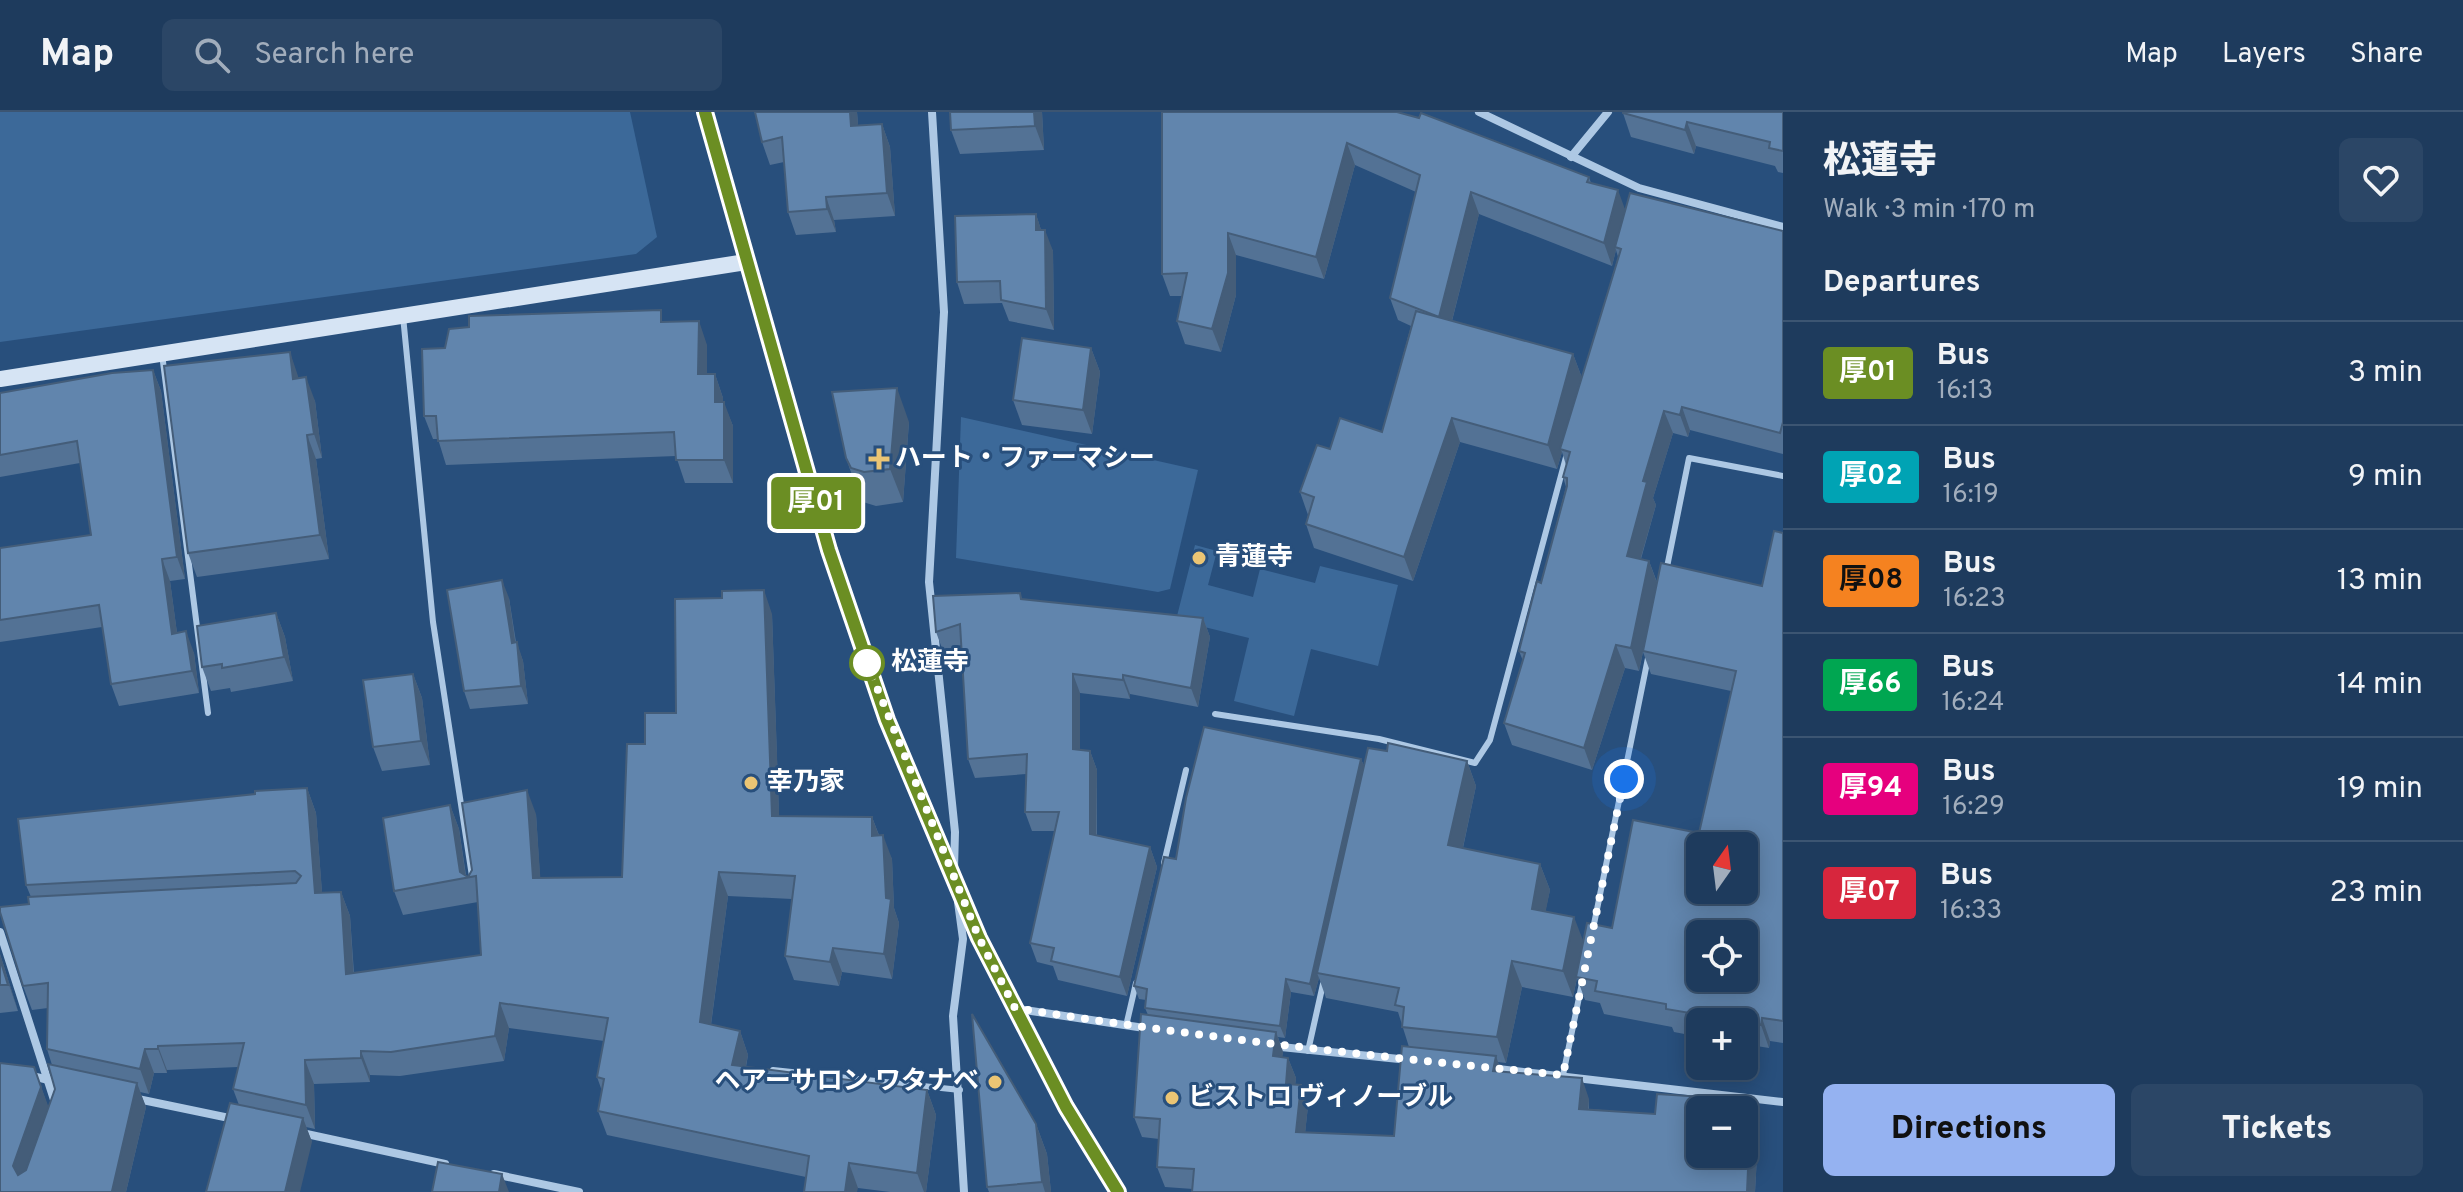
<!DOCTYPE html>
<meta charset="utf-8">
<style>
:root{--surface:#1e3b5d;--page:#2b4666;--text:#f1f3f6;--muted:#a1adbc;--line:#3c5572;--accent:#95b2f1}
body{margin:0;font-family:Overpass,"Noto Sans JP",sans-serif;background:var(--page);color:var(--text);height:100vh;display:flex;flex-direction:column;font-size:30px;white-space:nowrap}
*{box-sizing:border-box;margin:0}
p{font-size:26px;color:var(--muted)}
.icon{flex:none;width:44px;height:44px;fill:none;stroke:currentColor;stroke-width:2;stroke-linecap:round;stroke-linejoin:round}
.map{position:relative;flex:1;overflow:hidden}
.side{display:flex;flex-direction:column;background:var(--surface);width:680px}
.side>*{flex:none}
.badge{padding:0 16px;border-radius:6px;font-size:28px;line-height:52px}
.needle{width:52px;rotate:14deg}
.controls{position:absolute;left:1686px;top:720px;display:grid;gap:16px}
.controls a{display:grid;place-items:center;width:72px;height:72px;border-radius:12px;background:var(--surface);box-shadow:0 4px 20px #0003,0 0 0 2px var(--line);font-size:40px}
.you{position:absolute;width:40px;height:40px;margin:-20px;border:6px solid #fff;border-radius:50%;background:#1a73e8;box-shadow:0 0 0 12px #1a73e833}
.map>.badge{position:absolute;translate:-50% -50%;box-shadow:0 0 0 4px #fff}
h2{padding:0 40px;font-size:30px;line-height:72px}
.round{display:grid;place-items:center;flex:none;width:84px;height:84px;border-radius:12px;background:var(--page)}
.headline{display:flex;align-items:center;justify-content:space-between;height:136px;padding:0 40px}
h1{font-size:38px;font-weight:800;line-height:60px}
.cta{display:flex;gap:16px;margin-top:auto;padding:16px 40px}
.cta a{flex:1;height:92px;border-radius:12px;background:var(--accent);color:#111;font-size:32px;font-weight:800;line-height:92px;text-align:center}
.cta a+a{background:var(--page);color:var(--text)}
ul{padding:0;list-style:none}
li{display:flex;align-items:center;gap:24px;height:104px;padding:0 40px;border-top:2px solid var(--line)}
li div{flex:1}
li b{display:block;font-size:30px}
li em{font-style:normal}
li .badge{min-width:88px;font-weight:700;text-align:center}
header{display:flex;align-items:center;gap:48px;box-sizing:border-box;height:112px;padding:0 40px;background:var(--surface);border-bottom:2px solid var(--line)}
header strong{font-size:38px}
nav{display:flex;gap:44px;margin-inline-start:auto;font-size:28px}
.search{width:560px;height:72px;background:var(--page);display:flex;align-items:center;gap:20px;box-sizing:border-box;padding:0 28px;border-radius:12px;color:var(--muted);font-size:30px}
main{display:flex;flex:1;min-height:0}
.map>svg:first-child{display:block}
.green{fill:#3c6999}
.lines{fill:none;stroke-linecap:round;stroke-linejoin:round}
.lane{stroke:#adc8e4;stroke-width:6}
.street{stroke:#adc8e4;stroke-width:8}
.secondary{stroke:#d6e4f4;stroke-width:16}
.wall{fill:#537295;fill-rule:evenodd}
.shaded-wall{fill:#445d79}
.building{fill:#6185ad;stroke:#445d79;stroke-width:2;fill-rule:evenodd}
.line-casing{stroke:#fff;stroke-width:18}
.line{stroke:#6b8e23;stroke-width:12}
.walk{stroke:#fff;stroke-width:8;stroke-dasharray:0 14.4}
.poi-dot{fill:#ebc574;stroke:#284f7c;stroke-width:3}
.stop-dot{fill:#fff;stroke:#6b8e23;stroke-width:4}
.labels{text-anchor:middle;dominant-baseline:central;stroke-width:6;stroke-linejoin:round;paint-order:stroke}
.poi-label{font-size:26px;font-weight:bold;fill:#fff;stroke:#284f7c;text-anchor:start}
.stop-label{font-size:26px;font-weight:bold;fill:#fff;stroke:#284f7c;text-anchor:start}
</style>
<header>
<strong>Map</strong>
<div class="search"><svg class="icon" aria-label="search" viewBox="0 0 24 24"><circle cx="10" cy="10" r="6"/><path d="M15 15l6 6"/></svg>Search here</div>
<nav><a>Map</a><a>Layers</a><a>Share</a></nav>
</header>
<main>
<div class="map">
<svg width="1783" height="1080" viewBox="0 0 1783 1080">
<rect width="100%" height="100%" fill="#284f7c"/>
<g class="green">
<polygon points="0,0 630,0 657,125 636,142 0,230"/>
<polygon points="961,305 1198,358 1170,477 1158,480 956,446"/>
<polygon points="1195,433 1217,439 1208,473 1253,485 1260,457 1315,471 1320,454 1398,473 1378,554 1311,537 1294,604 1234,589 1249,526 1176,508"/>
</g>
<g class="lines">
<g class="lane">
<polyline points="403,204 433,510 472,764"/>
<polyline points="162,242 208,601"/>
<polyline points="1666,460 1689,346 1783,364"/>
<polyline points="1215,602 1379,627 1475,651 1490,628 1566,345"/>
<polyline points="1164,751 1186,658"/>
<polyline points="1593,817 1648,546"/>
<polyline points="1126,914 1136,871"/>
<polyline points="1308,939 1323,872"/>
<polyline points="773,958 960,978"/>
<polyline points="1563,963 1582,871"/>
</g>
<g class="street">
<polyline points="932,0 944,200 929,470 955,720 954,757"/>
<polyline points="1479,0 1639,76 1783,115"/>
<polyline points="1571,45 1608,0"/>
<polyline points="958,790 963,827 953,904 964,1080"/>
<polyline points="0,820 56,994"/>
<polyline points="1018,897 1151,917"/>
<polyline points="1271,934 1409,948"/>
<polyline points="1490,956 1783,990"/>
<polyline points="28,963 61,971"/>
<polyline points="133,986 234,1007"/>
<polyline points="302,1021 445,1052"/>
<polyline points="494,1062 579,1080"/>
</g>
<g class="secondary">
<polyline points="705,0 829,438 887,608 979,826 1066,995 1118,1080"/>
<polyline points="0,267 746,150"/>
</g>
</g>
<g class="wall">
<polygon points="755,0 857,0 858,13 882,12 890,35 895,104 834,108 836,120 796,123 788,100 784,50 770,53 762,30"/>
<polygon points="950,0 1042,0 1044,38 960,42 951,18"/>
<path d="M 1162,0 L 1589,65 L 1591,71 L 1625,97 L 1783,119 L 1783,342 L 1690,318 L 1688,325 L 1673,321 L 1653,386 L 1656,393 L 1641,447 L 1649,449 L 1657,470 L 1762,474 L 1783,421 L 1783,931 L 1770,929 L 1769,936 L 1744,932 L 1744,910 L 1700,910 L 1700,925 L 1674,920 L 1672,915 L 1604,902 L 1600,891 L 1585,888 L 1577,866 L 1573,885 L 1522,875 L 1506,951 L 1498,950 L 1501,960 L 1589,987 L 1589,997 L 1655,1002 L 1751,988 L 1759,1008 L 1755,1080 L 1192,1080 L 1193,1077 L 1165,1075 L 1157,1055 L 1159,1027 L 1142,1025 L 1134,1005 L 1148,903 L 1145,896 L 1146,888 L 1139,887 L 1134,874 L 1176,747 L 1361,647 L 1364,654 L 1467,649 L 1476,674 L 1463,736 L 1540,752 L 1550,778 L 1545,800 L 1583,830 L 1612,816 L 1699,721 L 1731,579 L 1651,562 L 1643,540 L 1639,559 L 1625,556 L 1592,658 L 1512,633 L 1504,611 L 1523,549 L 1519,539 L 1541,471 L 1566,375 L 1563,365 L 1566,353 L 1562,340 L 1557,357 L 1460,330 L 1413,469 L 1314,436 L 1306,412 L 1308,403 L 1300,380 L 1330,337 L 1382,320 L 1411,214 L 1398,208 L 1390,186 L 1416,80 L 1355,53 L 1324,167 L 1236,143 L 1236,183 L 1221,240 L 1185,232 L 1177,209 L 1182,184 L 1170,184 L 1162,162 ZM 1479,102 L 1612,154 L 1616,138 L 1618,145 L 1582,266 L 1573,242 L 1452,209 ZM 1319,866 L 1326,886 L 1398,900 L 1409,935 L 1394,1024 L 1305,1021 L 1308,994 L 1301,973 L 1295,973 L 1296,966 L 1288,946 L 1282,945 L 1283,940 L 1278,925 L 1285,926 L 1291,880 L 1314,884 Z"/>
<polygon points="1783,0 1783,61 1778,60 1775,54 1696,34 1694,42 1631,25 1623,1"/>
<polygon points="1036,102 1041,118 1053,139 1054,218 1009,209 1002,191 964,192 957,170"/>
<polygon points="665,210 707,233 707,262 715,262 723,286 723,290 733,314 733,371 685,371 676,344 446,353 438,327 433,327 424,304 445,236"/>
<polygon points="1091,236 1100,260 1092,322 1022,313 1013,288"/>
<polygon points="153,258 161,279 185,467 170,469 177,521 194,541 199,581 119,594 111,572 102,515 0,530 0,436 91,423 80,351 0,365 0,281"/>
<polygon points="299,266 315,289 322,346 316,347 329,447 197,465 188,441"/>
<polygon points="909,310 903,390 876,394 863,390 858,380 846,346"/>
<polygon points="1020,481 1022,487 1203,506 1210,525 1198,595 1130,582 1130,587 1080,581 1080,638 1090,639 1097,658 1097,723 1150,735 1157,755 1127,884 1058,868 1053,854 1037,850 1030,831 1055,719 1032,719 1025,700 1026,662 975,666 968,647 961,533 943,539 936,520"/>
<polygon points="509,486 516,530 523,549 528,592 470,597 464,579"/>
<polygon points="276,501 285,525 293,569 231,580 230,576 211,579 202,555"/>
<polygon points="772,502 779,704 872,705 879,723 892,747 894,796 899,811 892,867 842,860 839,874 794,868 785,844 792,787 728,784 711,913 740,919 748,943 746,955 927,978 936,1003 926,1080 890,1080 858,1076 607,1023 598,999 602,979 597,965 604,929 509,916 504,949 400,964 370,963 370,970 314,972 315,1017 306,1015 312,1030 239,993 233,977 238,955 167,958 167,961 154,961 149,982 140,980 146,995 126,1080 0,1080 34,955 48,995 55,977 52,953 47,937 48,896 32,898 23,874 29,792 31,785 26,773 307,676 316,701 322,781 341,780 350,804 354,861 481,843 478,790 403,803 394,779 450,693 459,717 466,763 468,765 536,702 540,766 622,765 645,632"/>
<polygon points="413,562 422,586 430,653 382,659 373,635"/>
<polygon points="0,842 18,899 0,901"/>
<polygon points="1036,1012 1047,1042 1051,1080 989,1080 987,1075"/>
</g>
<g class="shaded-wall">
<polygon points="850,0 857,0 860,37 851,14"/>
<polygon points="1034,0 1042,0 1044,38 1035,14"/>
<polygon points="1687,10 1696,34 1694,42 1685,18"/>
<polygon points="882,12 890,35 895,104 887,81"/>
<polygon points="1347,31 1355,53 1324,167 1316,145"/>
<polygon points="1618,78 1626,100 1615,135 1616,138 1612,154 1604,131"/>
<polygon points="1471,80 1479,102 1447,228 1439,206"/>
<polygon points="826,85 834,108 836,120 827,97"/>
<polygon points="1036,102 1043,124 1036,118"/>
<polygon points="1045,118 1053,139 1054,218 1046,197"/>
<polygon points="1228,121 1236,143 1236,183 1221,240 1212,217"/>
<polygon points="699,209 707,233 707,286 698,262"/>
<polygon points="1091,236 1100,260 1092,322 1083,298"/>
<polygon points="290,240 298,264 302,291 293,267"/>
<polygon points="1573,242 1582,266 1560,337 1562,340 1557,357 1548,333"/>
<polygon points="153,258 161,279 185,467 177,445"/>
<polygon points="715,262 723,286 723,313 715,290"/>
<polygon points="306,265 315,289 322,346 314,322"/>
<polygon points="897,276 909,310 903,390 890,357"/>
<polygon points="724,290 733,314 733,371 724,348"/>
<polygon points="1682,295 1690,318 1688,325 1680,303"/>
<polygon points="1664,299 1673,321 1653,386 1656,393 1635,466 1627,444 1643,369"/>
<polygon points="1452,306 1460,330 1413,469 1404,445"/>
<polygon points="307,323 316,347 329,447 320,423"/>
<polygon points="162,447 170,469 180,543 172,522"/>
<polygon points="1649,449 1657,471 1639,559 1631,536"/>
<polygon points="502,468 509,486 518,549 512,531"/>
<polygon points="764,478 772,502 780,728 772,704"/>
<polygon points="276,501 285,525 293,569 284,545"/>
<polygon points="1203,506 1210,525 1198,595 1191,576"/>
<polygon points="186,519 194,541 199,581 192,559"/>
<polygon points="517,530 523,549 528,592 521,574"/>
<polygon points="1616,533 1625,556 1592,658 1584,636"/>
<polygon points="413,562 422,586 430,653 421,629"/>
<polygon points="1073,562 1080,581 1080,656 1073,637"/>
<polygon points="1123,563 1130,582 1130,587 1123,568"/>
<polygon points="1090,639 1097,658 1096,741 1090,722"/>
<polygon points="1361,647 1366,659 1317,861 1319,866 1314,884 1310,872"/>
<polygon points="1467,649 1476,674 1458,758 1448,733"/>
<polygon points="307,676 316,701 324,806 315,781"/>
<polygon points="527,678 536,702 542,790 533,766"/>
<polygon points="450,693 459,717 466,766 460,760"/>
<polygon points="872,705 881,729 872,724"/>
<polygon points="883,723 892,747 894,796 899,811 892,867 884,842 886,786"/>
<polygon points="1150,735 1157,755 1127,884 1120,865"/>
<polygon points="1540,752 1550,778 1541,823 1532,797"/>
<polygon points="719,760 728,784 708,934 700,910"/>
<polygon points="341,780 350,804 355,886 346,862"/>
<polygon points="1574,805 1584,831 1573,885 1563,859"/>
<polygon points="833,836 842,860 839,874 830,850"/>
<polygon points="0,842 18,899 0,847"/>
<polygon points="1512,849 1522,875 1506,951 1497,925"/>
<polygon points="1286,867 1291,880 1285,926 1280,914"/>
<polygon points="500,891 509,916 504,949 495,924"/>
<polygon points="1762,906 1770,929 1769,936 1761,913"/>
<polygon points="740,919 748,943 741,977 732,953"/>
<polygon points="1276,920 1283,940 1280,965 1273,944"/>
<polygon points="158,934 167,958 167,961 158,937"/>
<polygon points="145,937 154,961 149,982 140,957"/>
<polygon points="361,939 370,963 370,970 361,946"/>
<polygon points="1496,944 1503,965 1493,959"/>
<polygon points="1288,946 1296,966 1293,992 1286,972"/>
<polygon points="305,948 314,972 315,1017 306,993"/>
<polygon points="34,955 50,999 21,1078 13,1054"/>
<polygon points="1582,966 1589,987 1587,1017 1579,997"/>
<polygon points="137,971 146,995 126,1080 112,1080"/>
<polygon points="1301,973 1308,994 1303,1041 1296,1020"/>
<polygon points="927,978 936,1003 926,1080 924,1080 917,1061"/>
<polygon points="1751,988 1759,1008 1755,1080 1747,1080"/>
<polygon points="303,1006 312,1030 300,1080 285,1080"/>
<polygon points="1036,1012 1047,1042 1051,1080 1045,1080 1042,1070"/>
<polygon points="849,1051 858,1076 857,1080 845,1080"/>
<polygon points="502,1062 509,1080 499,1080"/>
</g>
<g class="building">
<polygon points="755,0 850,0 851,14 882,12 887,81 826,85 827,97 788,100 782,25 762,30"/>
<polygon points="950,0 1034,0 1035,14 951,18"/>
<polygon points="1162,0 1397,0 1419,6 1421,1 1589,65 1587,70 1618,78 1604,131 1471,80 1439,205 1390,186 1420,63 1347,31 1316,145 1228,121 1228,161 1212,217 1177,209 1187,161 1162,162"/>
<polygon points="1623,0 1783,0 1783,39 1769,36 1770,30 1687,10 1685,18 1623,1"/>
<polygon points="1630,81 1783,119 1783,310 1780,321 1682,295 1680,303 1664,299 1643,369 1647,370 1627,444 1649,449 1631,536 1616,533 1584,636 1504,611 1525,541 1519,539 1537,469 1541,471 1567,374 1567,366 1563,365 1570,340 1560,337 1621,137 1615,135"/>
<polygon points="1036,102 1036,118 1045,118 1046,197 1001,188 1000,169 957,170 955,104"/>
<polygon points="661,198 661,210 699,209 698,262 715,262 715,290 724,290 724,348 676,348 674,320 438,329 436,304 424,304 422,237 445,236 449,217 469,215 469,204"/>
<polygon points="1416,199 1573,242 1548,333 1452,306 1404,445 1306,412 1314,385 1300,380 1317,333 1330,337 1340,306 1382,320"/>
<polygon points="1022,226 1091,236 1083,298 1013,288"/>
<polygon points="290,240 293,267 306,265 314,322 307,323 320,423 188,441 164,254"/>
<polygon points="153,258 177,445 162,447 172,522 186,519 192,559 111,572 99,493 0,508 0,436 91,423 77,329 0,343 0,281 112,261"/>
<polygon points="897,276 890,357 864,360 851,356 846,346 832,280"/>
<path d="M 1774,419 L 1783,421 L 1783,909 L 1762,906 L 1761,913 L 1666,897 L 1666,892 L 1595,879 L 1597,869 L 1576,865 L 1587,811 L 1612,816 L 1633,708 L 1699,721 L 1736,559 L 1643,539 L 1661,451 L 1762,474 ZM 1700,734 L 1744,734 L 1744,778 L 1700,778 ZM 1700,822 L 1744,822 L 1744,866 L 1700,866 Z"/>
<polygon points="502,468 512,531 517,530 521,574 464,579 447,478"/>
<polygon points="764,478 772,704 872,705 872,724 883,723 886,786 891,787 884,842 833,836 830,850 785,844 795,764 719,760 700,910 740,919 732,953 927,978 917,1061 849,1051 845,1080 804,1080 809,1044 598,999 604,967 597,965 608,906 500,891 495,924 391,940 361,939 361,946 305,948 306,993 233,977 244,931 158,934 158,937 145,937 140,957 47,937 48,871 23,874 0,800 0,795 29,792 28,785 296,771 301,764 295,759 26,773 18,707 255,682 255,679 307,676 315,781 341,780 346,862 481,843 476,764 394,779 383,706 450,693 460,760 468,765 472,758 462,691 527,678 533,766 622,765 627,632 645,632 645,601 676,601 675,487 722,486 722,479"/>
<polygon points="1020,481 1021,487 1203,506 1191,576 1123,563 1123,568 1073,562 1073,637 1090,639 1090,722 1150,735 1120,865 1051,849 1054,836 1030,831 1059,700 1025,700 1027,642 968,647 960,512 936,520 933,484"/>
<polygon points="276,501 284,545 222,556 222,552 202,555 197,514"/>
<polygon points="413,562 421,629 373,635 363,568"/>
<polygon points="1204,615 1361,647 1310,872 1286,867 1280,914 1145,896 1147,877 1134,874 1164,745 1176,747 1186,686"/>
<polygon points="1388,631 1467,649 1448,733 1540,752 1532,797 1574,805 1563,859 1512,849 1497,925 1402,915 1404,895 1395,893 1399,876 1317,861 1368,636 1387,639"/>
<polygon points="0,847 8,873 0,873"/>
<polygon points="972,902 1036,1012 1042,1070 987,1075"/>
<path d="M 1141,902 L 1276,920 L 1273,944 L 1288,946 L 1286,972 L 1301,973 L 1296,1020 L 1394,1024 L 1402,934 L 1496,944 L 1493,959 L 1582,966 L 1579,997 L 1655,1002 L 1657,982 L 1751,988 L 1747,1080 L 1192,1080 L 1194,1057 L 1157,1055 L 1160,1007 L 1134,1005 ZM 1700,998 L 1744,998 L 1744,1042 L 1700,1042 Z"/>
<polygon points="0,951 34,955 41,975 13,1054 18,1063 26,1058 55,977 48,952 137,971 112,1079 115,1080 0,1080"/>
<polygon points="230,991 303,1006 285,1080 206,1080"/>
<polygon points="438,1050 502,1062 499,1080 432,1080"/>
</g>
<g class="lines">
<defs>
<polyline id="line" points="705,0 829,438 887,608 979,826 1066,995 1118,1080"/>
</defs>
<use href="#line" class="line-casing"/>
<use href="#line" class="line"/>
<path class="walk" d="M 867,551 L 979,826 L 1015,896 C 1197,925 1380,945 1563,963 L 1624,667"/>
</g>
<g class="poi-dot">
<path d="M875 335h8v8h8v8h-8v8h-8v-8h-8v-8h8z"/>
<circle cx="1199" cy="446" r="8"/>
<circle cx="751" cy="671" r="8"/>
<circle cx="995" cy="970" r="8"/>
<circle cx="1172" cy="986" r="8"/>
</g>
<circle class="stop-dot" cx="867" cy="551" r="16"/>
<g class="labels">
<g class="poi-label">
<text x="895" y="347">ハート・ファーマシー</text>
<text x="1215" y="446">青蓮寺</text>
<text x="767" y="671">幸乃家</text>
<text x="979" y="970" text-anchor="end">ヘアーサロン ワタナベ</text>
<text x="1188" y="986">ビストロ ヴィノーブル</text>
</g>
<g class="stop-label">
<text x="891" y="551">松蓮寺</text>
</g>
</g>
</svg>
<div class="controls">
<a><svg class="needle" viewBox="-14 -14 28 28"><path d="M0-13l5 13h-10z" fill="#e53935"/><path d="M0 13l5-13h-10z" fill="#a1adbc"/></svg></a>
<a><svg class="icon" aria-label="locate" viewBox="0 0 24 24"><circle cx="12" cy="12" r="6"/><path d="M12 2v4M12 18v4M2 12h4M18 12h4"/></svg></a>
<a>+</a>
<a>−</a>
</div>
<div class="you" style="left:1624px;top:667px"></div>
<b class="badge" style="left:816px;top:391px;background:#6b8e23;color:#fff">厚01</b>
</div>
<section class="side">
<div class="headline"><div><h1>松蓮寺</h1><p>Walk · 3 min · 170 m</p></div><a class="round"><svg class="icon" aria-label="heart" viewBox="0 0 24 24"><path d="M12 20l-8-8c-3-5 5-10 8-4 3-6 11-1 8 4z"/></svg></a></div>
<h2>Departures</h2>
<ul>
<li><span class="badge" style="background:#6b8e23;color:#fff">厚01</span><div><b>Bus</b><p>16:13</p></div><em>3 min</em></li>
<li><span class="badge" style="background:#00a3b4;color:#fff">厚02</span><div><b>Bus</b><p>16:19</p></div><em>9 min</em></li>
<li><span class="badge" style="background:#f58220;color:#111">厚08</span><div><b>Bus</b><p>16:23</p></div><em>13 min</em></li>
<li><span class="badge" style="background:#00a651;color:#fff">厚66</span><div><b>Bus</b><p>16:24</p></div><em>14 min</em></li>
<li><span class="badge" style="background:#e6007e;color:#fff">厚94</span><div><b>Bus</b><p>16:29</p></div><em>19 min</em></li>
<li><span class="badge" style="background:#d7263d;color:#fff">厚07</span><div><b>Bus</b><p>16:33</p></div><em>23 min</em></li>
</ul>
<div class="cta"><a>Directions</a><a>Tickets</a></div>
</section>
</main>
